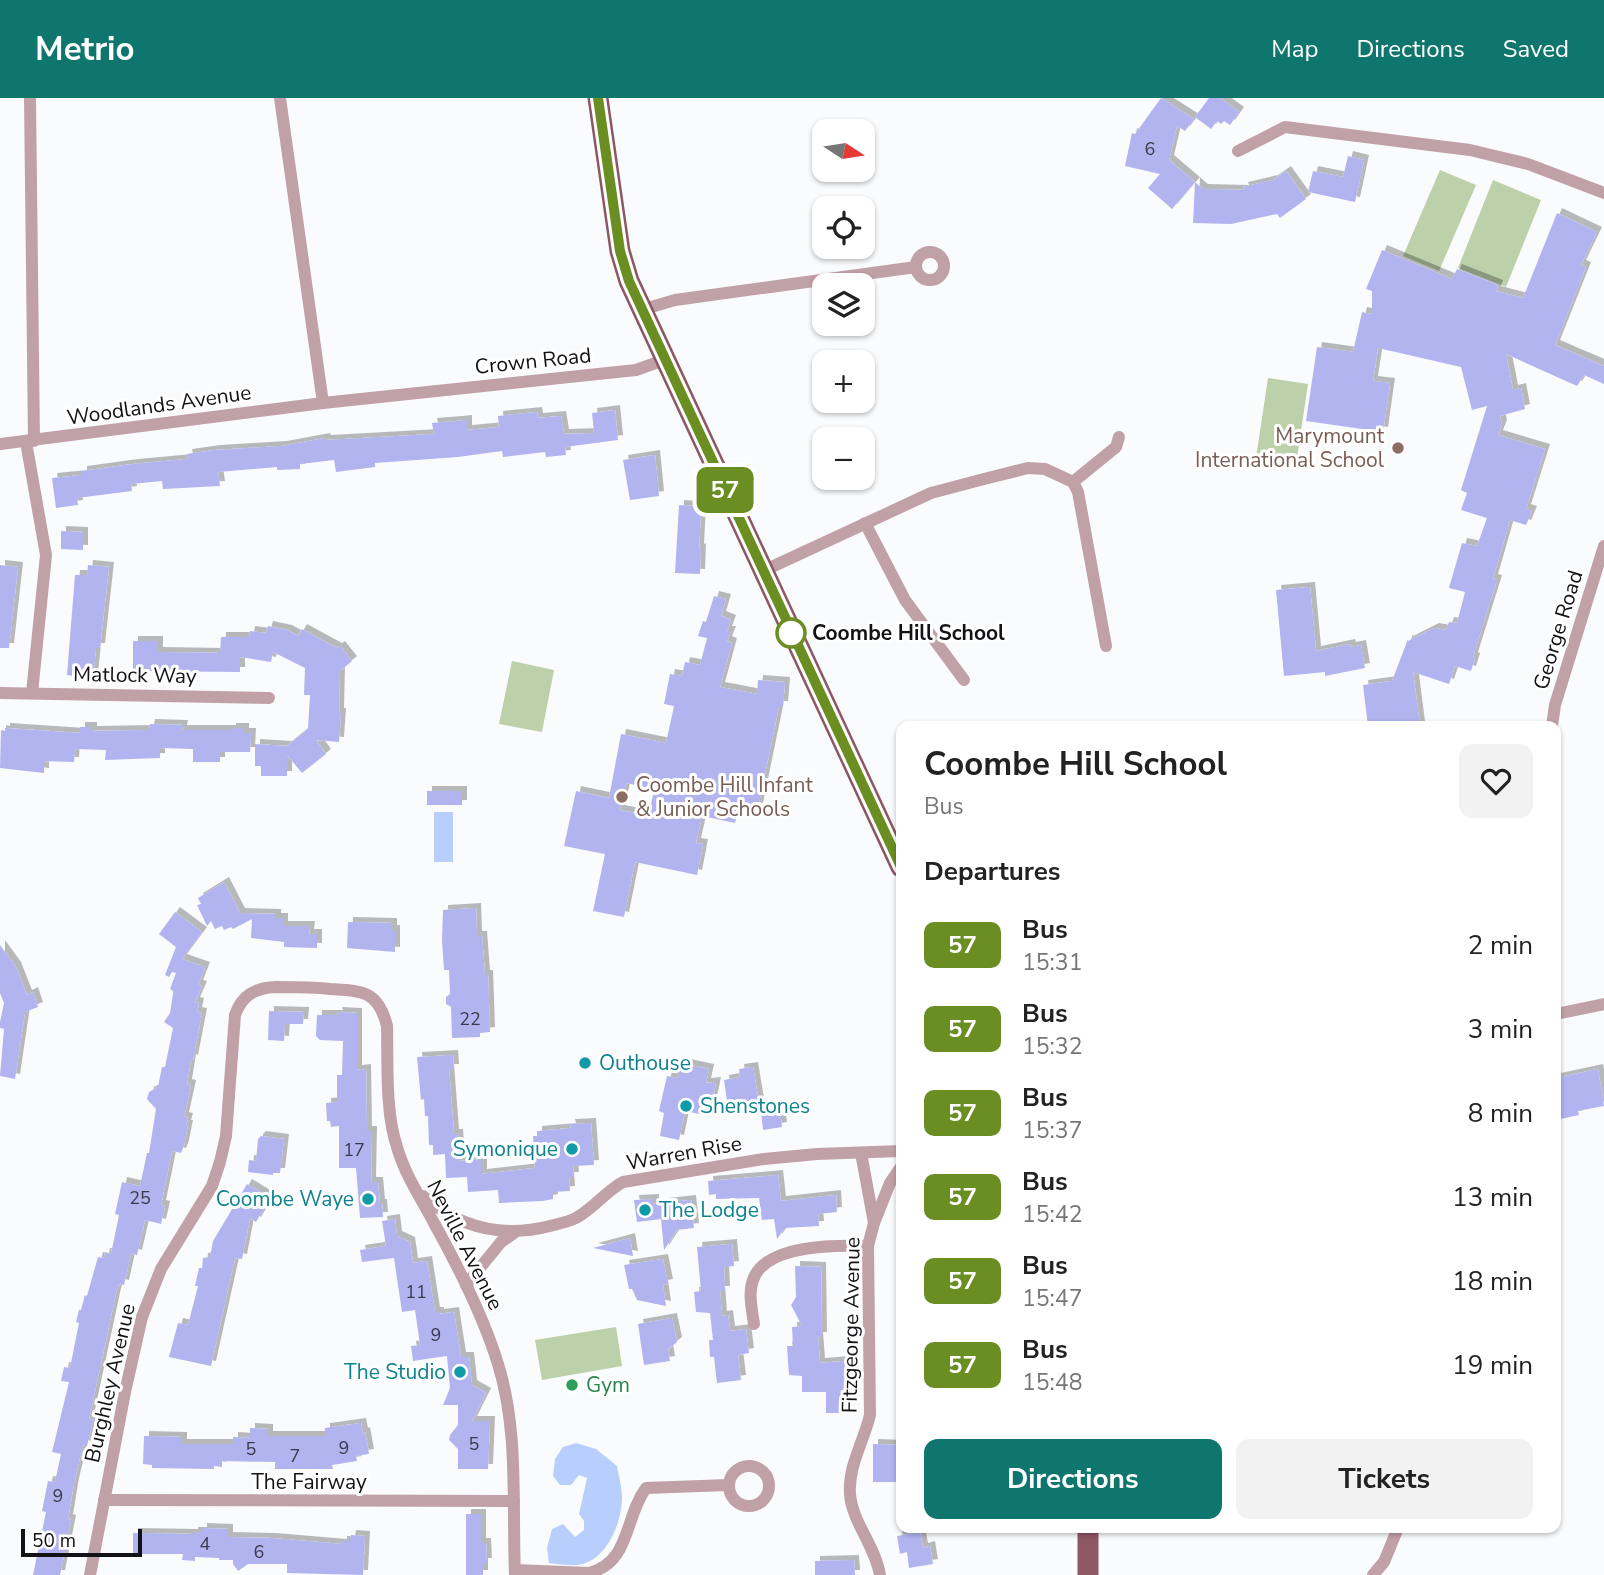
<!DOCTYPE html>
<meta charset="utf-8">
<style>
:root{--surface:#fff;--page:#f2f2f2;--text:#222;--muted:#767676;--accent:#0f766e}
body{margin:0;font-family:"Nunito Sans",sans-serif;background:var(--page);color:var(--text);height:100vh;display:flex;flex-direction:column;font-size:26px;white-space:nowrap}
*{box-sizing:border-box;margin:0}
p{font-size:23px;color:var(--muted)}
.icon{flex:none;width:38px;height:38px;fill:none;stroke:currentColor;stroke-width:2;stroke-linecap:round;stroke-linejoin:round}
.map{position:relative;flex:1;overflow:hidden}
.drawer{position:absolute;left:896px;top:623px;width:665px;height:812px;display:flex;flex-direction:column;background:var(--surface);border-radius:14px;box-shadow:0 2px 5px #0004}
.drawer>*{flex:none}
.badge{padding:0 14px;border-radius:10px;font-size:24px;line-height:46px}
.needle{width:46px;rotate:102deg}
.fabs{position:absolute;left:812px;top:21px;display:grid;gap:14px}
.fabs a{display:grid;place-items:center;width:63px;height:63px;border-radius:14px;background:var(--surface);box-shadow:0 2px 5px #0004;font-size:35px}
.scale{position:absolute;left:21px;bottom:18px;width:121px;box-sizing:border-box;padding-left:7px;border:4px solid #131317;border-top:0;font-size:19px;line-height:24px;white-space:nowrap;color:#131317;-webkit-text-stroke:5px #fff;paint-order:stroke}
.map>.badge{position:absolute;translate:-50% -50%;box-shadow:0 0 0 4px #fff}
h2{padding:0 28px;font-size:26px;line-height:63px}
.round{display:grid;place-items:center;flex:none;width:74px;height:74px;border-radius:14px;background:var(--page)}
.summary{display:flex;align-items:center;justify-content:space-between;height:119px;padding:0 28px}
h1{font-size:33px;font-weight:700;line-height:52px}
.cta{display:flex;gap:14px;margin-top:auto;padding:14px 28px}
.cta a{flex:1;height:80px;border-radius:14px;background:var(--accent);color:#fff;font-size:28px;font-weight:700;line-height:80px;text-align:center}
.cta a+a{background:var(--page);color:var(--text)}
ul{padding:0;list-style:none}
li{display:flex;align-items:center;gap:21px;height:84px;padding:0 28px}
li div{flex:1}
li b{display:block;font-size:26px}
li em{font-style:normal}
li .badge{min-width:77px;font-weight:700;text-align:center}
header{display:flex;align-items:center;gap:42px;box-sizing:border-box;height:98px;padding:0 35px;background:var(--accent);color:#fff}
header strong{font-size:33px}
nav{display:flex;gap:38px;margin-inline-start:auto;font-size:24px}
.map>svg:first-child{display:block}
.green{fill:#bcd0a9}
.water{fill:#b8cffd}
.building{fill:#b2b4f0;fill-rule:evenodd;filter:url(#shadow)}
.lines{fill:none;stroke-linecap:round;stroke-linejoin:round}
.minor{stroke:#c1a1a8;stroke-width:12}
.primary{stroke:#8d5765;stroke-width:21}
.line-casing{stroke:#fff;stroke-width:16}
.line{stroke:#6b8e23;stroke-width:10}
.education-dot{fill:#8d6e63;stroke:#fff;stroke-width:2.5}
.stop-dot{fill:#fff;stroke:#6b8e23;stroke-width:3.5}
.culture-dot{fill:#0f9aa8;stroke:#fff;stroke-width:2.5}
.leisure-dot{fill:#2e9e5b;stroke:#fff;stroke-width:2.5}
.labels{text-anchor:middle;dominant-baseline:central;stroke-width:6;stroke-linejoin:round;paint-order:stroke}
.number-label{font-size:18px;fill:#3b3b4d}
.street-label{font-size:21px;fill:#131317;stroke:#fff}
.education-label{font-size:21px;fill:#785e54;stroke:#fff;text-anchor:end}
.stop-label{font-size:21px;font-weight:bold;fill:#131317;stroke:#fff;text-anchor:start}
.culture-label{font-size:21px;fill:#0d838f;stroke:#fff;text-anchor:start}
.leisure-label{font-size:21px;fill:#27864d;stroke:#fff;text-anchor:start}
</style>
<header>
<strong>Metrio</strong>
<nav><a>Map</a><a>Directions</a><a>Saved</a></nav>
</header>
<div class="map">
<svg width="1604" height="1477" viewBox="0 0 1604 1477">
<defs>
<filter id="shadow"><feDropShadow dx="5" dy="-5" stdDeviation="0" flood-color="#0004"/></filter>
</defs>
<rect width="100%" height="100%" fill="#fafbfd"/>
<g class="green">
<polygon points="1440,72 1476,87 1439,173 1403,158"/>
<polygon points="1493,82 1541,102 1506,189 1458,170"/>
<polygon points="1268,280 1308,286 1296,366 1256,360"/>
<polygon points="512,563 554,572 542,634 499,626"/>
<polygon points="616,1229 622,1268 542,1282 535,1242"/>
</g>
<g class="water">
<rect x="434" y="714" width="19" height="50"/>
<path d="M 576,1345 L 596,1351 L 617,1368 C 619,1379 622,1389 622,1400 C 622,1426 605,1465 577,1467 C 568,1468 558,1466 549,1465 L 547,1450 L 552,1431 L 563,1426 L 575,1439 L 584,1432 L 584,1423 L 579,1416 L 587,1380 L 579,1377 L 571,1387 L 560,1387 L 553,1378 L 555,1361 L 563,1349 Z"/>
</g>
<g class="building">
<polygon points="1161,0 1194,21 1185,33 1177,28 1169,62 1203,91 1244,92 1243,89 1273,82 1286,73 1306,101 1280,120 1277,116 1231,126 1193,125 1195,84 1172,111 1148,90 1160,76 1125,68 1132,35 1135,36"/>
<polygon points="1209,0 1220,0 1239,14 1230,27 1224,23 1221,26 1217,23 1211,31 1195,19"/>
<polygon points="1348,58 1364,62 1355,104 1308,94 1313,73 1343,79"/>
<polygon points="1557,115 1597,134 1581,167 1586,169 1555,247 1604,268 1604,286 1584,277 1577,288 1506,256 1513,292 1521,290 1525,311 1500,318 1502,327 1498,337 1545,351 1526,411 1532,413 1526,427 1510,422 1493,481 1497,482 1473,559 1475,560 1471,573 1455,568 1449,586 1413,574 1420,628 1368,628 1363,587 1392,583 1408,541 1408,543 1434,530 1446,532 1449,524 1457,525 1465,494 1449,490 1462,445 1477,448 1487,420 1461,412 1467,395 1461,392 1487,308 1472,312 1461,269 1378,250 1373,283 1390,285 1383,334 1306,323 1317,249 1353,254 1362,214 1372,216 1372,193 1366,191 1382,152 1452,181 1457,171 1498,187 1496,193 1523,200"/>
<polygon points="615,312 618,342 565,349 566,357 546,359 545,354 503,359 502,353 458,359 375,365 375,369 336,374 334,362 300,366 300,371 277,372 277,369 218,374 220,388 163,391 162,383 131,386 132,393 77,400 78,407 56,410 52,380 82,377 82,373 133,366 188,361 187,356 215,352 282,348 325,340 326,342 434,336 432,325 457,323 467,322 467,332 499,329 498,318 537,314 538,320 561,318 564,336 594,335 592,315"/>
<polygon points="655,357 659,398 630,402 623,362"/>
<polygon points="679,407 694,408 694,411 701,412 699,451 701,450 700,476 675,475"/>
<polygon points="61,433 83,434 83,452 61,451"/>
<polygon points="0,467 18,469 9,550 0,550"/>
<polygon points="88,467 109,469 100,550 96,550 93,581 67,577 75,477 87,477"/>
<polygon points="1310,489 1316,553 1350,546 1351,549 1361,547 1365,570 1325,578 1325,574 1284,578 1276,492"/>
<path d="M 714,498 L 726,501 L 721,518 L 731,522 L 727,533 L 731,533 L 727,543 L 732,545 L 720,589 L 757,596 L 758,582 L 785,584 L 783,608 L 779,608 L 758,710 L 745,707 L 744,714 L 738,713 L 735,725 L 702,718 L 696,745 L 703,746 L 697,777 L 635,764 L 624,819 L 593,813 L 605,756 L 564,748 L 576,693 L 609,700 L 621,636 L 666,645 L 674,608 L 664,606 L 670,576 L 682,578 L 685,564 L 700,567 L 707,540 L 698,538 L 703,523 L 706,524 ZM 626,685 L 654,691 L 649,718 L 620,712 Z"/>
<polygon points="268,528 287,532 298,538 302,531 337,550 340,548 352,563 340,573 339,615 341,615 339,644 316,642 326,656 302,675 287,657 287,678 261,678 261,668 255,668 255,646 287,648 308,631 310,597 304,597 305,570 273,554 271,564 240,559 240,574 133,573 133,543 158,543 158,554 220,555 221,539 249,539 250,533 266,535"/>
<polygon points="150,626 183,627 182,632 231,632 231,630 244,630 244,635 251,635 250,654 220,654 220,664 193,664 193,651 160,650 160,660 105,662 106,652 75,651 74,664 44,663 44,675 0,670 1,632 5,633 5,630 80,635 80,629 92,629 92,633 149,632"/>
<rect x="427" y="693" width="35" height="14"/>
<polygon points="224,784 240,815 276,816 276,820 283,820 283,828 310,828 309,836 317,836 317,850 284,849 284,844 251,840 252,821 233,831 231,829 224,832 222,828 215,831 211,823 207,828 197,807 201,806 198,800"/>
<polygon points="476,810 477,838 482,838 485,877 488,877 490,934 480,935 480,939 452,940 451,909 446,906 446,899 450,896 449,872 444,872 442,842 443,812"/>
<polygon points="175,814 202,834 182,861 205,869 198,887 202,888 195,904 199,905 197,914 202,915 193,962 191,961 187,986 191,987 184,1019 188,1020 186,1027 188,1027 184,1047 181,1055 172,1053 161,1107 165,1108 161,1126 145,1122 137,1157 131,1155 124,1187 119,1186 116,1195 89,1321 93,1322 87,1348 83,1347 74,1385 68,1421 71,1422 60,1477 33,1477 46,1414 42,1413 48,1383 55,1384 61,1356 52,1354 69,1284 61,1283 64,1269 70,1270 79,1225 76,1224 79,1212 81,1212 85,1197 87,1198 98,1159 104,1160 105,1155 111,1156 119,1117 115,1116 122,1084 140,1088 147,1055 149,1055 156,1011 147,1001 149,994 158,989 162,969 165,969 173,930 164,924 170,915 173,896 173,893 170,891 176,875 172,874 169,879 165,877 176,849 159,836"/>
<polygon points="348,824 392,825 392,832 395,832 395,854 347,850"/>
<polygon points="0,847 16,869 27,897 33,894 38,909 25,914 15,981 0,978 4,931 0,930 0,924 4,905 0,895"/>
<polygon points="269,913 304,914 303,926 285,926 284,943 268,942"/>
<polygon points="337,914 357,915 357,972 366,971 367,1033 372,1033 371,1084 378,1084 380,1106 382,1106 383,1119 360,1120 356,1070 339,1070 339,1028 331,1029 330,1023 327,1023 326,1005 337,1004 337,977 342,977 343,943 320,942 316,938 317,917 338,917"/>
<polygon points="453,957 454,971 449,971 454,1036 458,1036 460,1063 482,1061 482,1076 535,1070 533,1038 537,1038 537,1033 571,1030 570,1026 591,1025 594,1067 573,1068 574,1079 569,1079 570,1093 553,1094 553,1101 543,1103 499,1105 498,1092 468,1094 467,1079 446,1080 445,1056 433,1057 433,1047 429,1047 428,1018 425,1018 424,1001 421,1002 417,959"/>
<polygon points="681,965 709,971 706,985 716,984 709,1018 685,1013 679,1042 660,1038 664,1015 659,1013 667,978 678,980"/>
<polygon points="753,969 760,1011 729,1016 724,982 740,979 739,971"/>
<polygon points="1598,971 1604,1008 1578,1013 1579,1017 1556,1022 1556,980"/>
<polygon points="774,1013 780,1013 782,1029 763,1032 761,1014"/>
<polygon points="261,1038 284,1041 280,1075 273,1075 273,1077 248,1074 249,1062 256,1063 258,1041"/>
<polygon points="778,1077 781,1103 836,1097 837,1114 818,1116 819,1128 785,1130 777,1141 774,1121 762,1122 759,1100 716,1101 716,1096 709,1097 708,1083"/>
<polygon points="247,1086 270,1100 256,1124 250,1120 242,1161 235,1160 211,1268 169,1259 178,1225 188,1227 198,1188 195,1188 199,1170 202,1170 203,1160 210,1159 213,1143"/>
<polygon points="654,1101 654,1106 691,1102 694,1130 677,1132 664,1152 661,1121 637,1124 634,1102"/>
<polygon points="395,1121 397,1138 410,1144 413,1165 427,1163 435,1214 439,1214 439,1216 454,1214 461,1259 469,1259 472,1287 486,1295 472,1323 490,1323 488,1371 458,1371 458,1351 449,1342 450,1337 458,1327 458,1307 443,1307 450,1290 447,1258 413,1263 411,1248 420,1247 415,1212 402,1214 394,1160 362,1164 360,1152 386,1148 382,1123"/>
<polygon points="630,1140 633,1158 593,1150"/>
<polygon points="732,1146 734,1168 724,1169 725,1193 720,1193 722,1218 728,1217 730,1233 746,1231 749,1255 738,1257 741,1282 717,1285 714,1259 710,1259 709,1242 713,1242 710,1215 696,1214 694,1194 701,1193 697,1149"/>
<polygon points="663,1161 668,1186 663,1187 666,1208 637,1202 632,1191 629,1191 624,1167"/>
<polygon points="795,1168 821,1169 822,1239 818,1239 820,1265 845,1263 847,1305 845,1306 845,1315 826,1315 826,1294 802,1294 802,1278 789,1277 787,1248 793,1248 792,1229 802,1228 791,1207 796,1199"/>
<polygon points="672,1220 677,1244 668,1251 670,1263 644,1267 638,1226"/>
<polygon points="361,1325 363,1335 365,1334 369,1356 356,1358 357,1363 332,1367 333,1371 275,1371 275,1364 222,1363 222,1369 214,1368 214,1371 152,1370 152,1367 143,1366 144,1338 182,1339 182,1346 233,1346 233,1339 250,1340 250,1330 268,1331 268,1338 325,1338 325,1330"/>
<polygon points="873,1346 901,1347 901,1384 873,1384"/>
<polygon points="466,1416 481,1416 481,1445 486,1445 487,1465 483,1465 483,1477 466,1477"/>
<polygon points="202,1430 228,1431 228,1439 271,1440 342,1446 342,1443 350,1443 351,1437 365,1438 363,1477 287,1475 287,1466 248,1466 238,1473 233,1466 233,1462 219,1462 219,1460 195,1459 195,1463 182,1462 183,1456 133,1456 133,1435 193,1436 193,1434 202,1434"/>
<polygon points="920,1434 923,1450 930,1448 933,1466 909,1470 907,1454 900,1456 897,1438"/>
<polygon points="854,1462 855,1477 815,1477 815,1463"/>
</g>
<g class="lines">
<g class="minor">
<polyline points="30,0 34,343"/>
<polyline points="280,0 323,305"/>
<polyline points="1238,53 1285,29 1470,52 1528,66 1604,95"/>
<circle cx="930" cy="168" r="14"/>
<polyline points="641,212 675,202 916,169"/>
<polyline points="26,344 46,457 32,595"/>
<polyline points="0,346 323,305 636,272 664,262"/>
<polyline points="1073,384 1116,349 1119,339"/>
<polyline points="865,425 905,502 964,582"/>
<polyline points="763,473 931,395 984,381 1028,370 1045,371 1073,384 1078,394 1106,548"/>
<polyline points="0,595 269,600"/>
<polyline points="1552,628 1555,607 1604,448"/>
<polyline points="1556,916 1604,906"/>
<path d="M 861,1055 L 874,1125 L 868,1148 L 870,1317 C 864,1343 848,1368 850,1396 C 852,1424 875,1447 880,1477"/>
<path d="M 423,1098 C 460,1130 503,1140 550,1128 C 558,1126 568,1124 576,1120 C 594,1110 605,1094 623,1084 L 764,1061 L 817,1056 L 901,1053"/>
<polyline points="874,1125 890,1085 901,1069"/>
<polyline points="466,1187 501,1144 514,1135"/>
<path d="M 754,1226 C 752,1212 748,1195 753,1182 C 765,1146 836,1147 868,1148"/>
<circle cx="749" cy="1388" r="20"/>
<polyline points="104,1402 514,1403"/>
<path d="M 515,1472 L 589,1475 C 631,1464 624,1420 646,1390 L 728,1387"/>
<path d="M 90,1477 L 125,1294 L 142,1219 L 161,1171 L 212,1088 L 220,1064 L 226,1038 L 235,917 C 242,897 255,890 276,889 C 294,889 312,889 330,891 C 362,893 378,892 387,928 C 388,965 385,1013 397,1049 C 405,1077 421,1100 434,1125 C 459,1170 483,1217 498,1266 C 519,1333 512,1407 515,1477"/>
<polyline points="1373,1477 1384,1464 1398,1430"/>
</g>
<g class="primary">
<polyline points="598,0 620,153 629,183 901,769"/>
<polyline points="1088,1477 1088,1430"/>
</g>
</g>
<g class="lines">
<defs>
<polyline id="line" points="598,0 620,153 629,183 901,769"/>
</defs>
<use href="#line" class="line-casing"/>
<use href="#line" class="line"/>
</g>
<g class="education-dot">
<circle cx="1398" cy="350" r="7"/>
<circle cx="622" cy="699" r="7"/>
</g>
<circle class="stop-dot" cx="791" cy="535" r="14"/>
<g class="culture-dot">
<circle cx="585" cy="965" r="7"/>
<circle cx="686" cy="1008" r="7"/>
<circle cx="572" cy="1051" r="7"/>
<circle cx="368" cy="1101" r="7"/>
<circle cx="645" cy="1112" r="7"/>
<circle cx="460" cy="1274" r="7"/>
</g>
<circle class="leisure-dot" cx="572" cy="1287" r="7"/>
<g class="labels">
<g class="number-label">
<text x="1150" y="51">6</text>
<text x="470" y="921">22</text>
<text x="354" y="1052">17</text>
<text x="140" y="1100">25</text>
<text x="416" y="1194">11</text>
<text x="436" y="1237">9</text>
<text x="474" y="1346">5</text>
<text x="344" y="1350">9</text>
<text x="251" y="1351">5</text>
<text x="295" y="1358">7</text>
<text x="58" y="1398">9</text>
<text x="205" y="1446">4</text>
<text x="259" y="1454">6</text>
</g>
<g class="street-label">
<text transform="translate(533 263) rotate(-6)">Crown Road</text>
<text transform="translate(159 307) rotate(-8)">Woodlands Avenue</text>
<text transform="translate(1558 532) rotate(-73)">George Road</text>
<text transform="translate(135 577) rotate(1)">Matlock Way</text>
<text transform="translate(684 1055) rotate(-10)">Warren Rise</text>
<text transform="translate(465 1147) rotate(63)">Neville Avenue</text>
<text transform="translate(851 1227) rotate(-89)">Fitzgeorge Avenue</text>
<text transform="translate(110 1285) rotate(-77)">Burghley Avenue</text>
<text x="309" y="1384">The Fairway</text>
</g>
<g class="education-label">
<text x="1384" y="338">Marymount<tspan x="1384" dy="24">International School</tspan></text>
<text x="636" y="687" text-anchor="start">Coombe Hill Infant<tspan x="636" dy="24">&amp; Junior Schools</tspan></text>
</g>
<g class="stop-label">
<text x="812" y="535">Coombe Hill School</text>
</g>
<g class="culture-label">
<text x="599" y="965">Outhouse</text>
<text x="700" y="1008">Shenstones</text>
<text x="558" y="1051" text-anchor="end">Symonique</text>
<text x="354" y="1101" text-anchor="end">Coombe Waye</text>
<text x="659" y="1112">The Lodge</text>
<text x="446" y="1274" text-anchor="end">The Studio</text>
</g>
<g class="leisure-label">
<text x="586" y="1287">Gym</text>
</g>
</g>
</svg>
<div class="fabs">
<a><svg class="needle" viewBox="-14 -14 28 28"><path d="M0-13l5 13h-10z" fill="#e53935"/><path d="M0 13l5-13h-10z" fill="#767676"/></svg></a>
<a><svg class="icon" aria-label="locate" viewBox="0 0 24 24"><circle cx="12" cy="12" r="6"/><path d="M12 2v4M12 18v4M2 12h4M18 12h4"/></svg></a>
<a><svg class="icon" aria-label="layers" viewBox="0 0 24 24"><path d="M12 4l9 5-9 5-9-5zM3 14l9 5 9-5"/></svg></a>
<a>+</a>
<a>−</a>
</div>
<div class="scale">50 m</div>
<b class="badge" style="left:725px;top:392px;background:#6b8e23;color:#fff">57</b>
<section class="drawer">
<div class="summary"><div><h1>Coombe Hill School</h1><p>Bus</p></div><a class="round"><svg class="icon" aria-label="heart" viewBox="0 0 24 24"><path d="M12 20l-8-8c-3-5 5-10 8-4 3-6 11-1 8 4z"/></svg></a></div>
<h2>Departures</h2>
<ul>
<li><span class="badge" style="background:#6b8e23;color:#fff">57</span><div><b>Bus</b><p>15:31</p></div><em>2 min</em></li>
<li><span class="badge" style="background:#6b8e23;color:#fff">57</span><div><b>Bus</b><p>15:32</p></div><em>3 min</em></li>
<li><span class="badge" style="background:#6b8e23;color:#fff">57</span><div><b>Bus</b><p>15:37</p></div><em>8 min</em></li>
<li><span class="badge" style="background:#6b8e23;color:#fff">57</span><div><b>Bus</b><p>15:42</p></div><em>13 min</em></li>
<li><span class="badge" style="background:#6b8e23;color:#fff">57</span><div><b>Bus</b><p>15:47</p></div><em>18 min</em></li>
<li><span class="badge" style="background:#6b8e23;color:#fff">57</span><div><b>Bus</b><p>15:48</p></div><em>19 min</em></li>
</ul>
<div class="cta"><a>Directions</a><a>Tickets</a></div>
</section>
</div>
